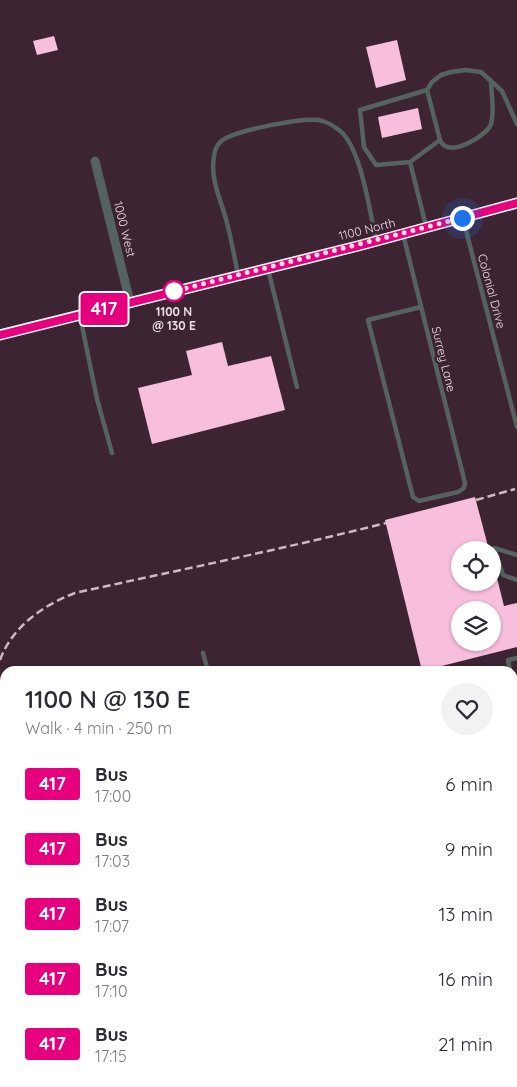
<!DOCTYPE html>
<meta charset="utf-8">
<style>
:root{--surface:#fff;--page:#f2f2f3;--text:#2b2b33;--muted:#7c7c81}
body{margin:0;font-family:Quicksand,sans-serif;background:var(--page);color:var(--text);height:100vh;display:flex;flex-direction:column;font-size:19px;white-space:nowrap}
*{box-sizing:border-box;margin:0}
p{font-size:16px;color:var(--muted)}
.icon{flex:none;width:28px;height:28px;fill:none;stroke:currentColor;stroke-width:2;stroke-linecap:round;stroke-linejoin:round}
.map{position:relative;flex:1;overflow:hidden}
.side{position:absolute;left:0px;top:666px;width:518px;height:421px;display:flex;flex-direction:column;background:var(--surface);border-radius:15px 15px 0 0;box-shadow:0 1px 4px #0004}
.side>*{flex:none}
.badge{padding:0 10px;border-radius:4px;font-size:18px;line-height:32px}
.fabs{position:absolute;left:451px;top:541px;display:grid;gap:10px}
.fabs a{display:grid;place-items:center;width:50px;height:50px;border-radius:50%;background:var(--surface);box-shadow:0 1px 4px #0004;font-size:25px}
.you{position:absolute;width:25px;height:25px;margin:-12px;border:4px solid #fff;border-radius:50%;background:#1a73e8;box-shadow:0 0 0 8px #1a73e833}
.map>.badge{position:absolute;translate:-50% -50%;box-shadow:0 0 0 2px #fff}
.round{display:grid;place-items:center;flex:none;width:52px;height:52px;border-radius:26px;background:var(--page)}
.summary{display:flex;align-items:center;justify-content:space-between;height:85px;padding:0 25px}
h1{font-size:24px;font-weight:600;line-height:38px}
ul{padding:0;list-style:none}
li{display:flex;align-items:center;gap:15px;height:65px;padding:0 25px}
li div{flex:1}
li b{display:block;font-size:19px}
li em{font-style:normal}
li .badge{min-width:55px;font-weight:700;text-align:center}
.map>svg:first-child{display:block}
.building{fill:#f8bfdc;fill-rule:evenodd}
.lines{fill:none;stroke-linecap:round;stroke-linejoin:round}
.service{stroke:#54635f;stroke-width:4.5}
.minor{stroke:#54635f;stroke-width:9}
.secondary{stroke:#69817b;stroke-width:11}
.motorway{stroke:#87ada3;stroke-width:15}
.rail{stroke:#ccb9c2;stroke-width:2.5;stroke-dasharray:8 4;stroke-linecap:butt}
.line-casing{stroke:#fff;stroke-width:11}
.line{stroke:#e6007e;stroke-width:8}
.walk{stroke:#efdee6;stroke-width:5;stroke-dasharray:0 9}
.stop-dot{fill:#fff;stroke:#e6007e;stroke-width:2.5}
.labels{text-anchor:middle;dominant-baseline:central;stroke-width:5;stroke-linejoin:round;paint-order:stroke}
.street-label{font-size:12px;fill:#efdee6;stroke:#3d2432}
.stop-label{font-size:12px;font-weight:bold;fill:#efdee6;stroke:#3d2432}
</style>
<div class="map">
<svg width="517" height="1087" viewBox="0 0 517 1087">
<rect width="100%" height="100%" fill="#3d2432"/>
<g class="building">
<polygon points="54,36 58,50 37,55 33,41"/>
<polygon points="397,40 406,80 376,88 366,47"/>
<polygon points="418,108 422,129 382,138 378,117"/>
<polygon points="222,342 228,366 271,356 285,410 152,444 138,388 192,375 186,351"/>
<path d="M 475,497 L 489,550 L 460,550 L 460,582 L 492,582 L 492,570 L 495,570 L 504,606 L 517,603 L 517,647 L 422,671 L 385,520 ZM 460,610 L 492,610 L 492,642 L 460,642 Z"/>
</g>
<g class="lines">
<g class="service">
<polyline points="427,90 432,82 441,75 451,72 466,70 481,72 502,91 517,124"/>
<path d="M 440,140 C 441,142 443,145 445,146 C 457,153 487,135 491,124 C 495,111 491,94 491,81"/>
<polyline points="410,162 440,140 427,90 360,110 364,147 376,165 410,162 426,226"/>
<polyline points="463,219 517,427"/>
<path d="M 403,234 C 424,317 444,400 465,483 L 464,488 L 458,492 L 419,501 L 413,497 L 368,320 L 421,307"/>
<polyline points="268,269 297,387"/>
<path d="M 238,274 C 234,256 231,237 226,219 C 220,198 210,178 214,156 C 215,148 219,141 226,138 C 245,129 299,118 319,120 C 325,121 334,126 339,130 C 361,146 370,213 376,240"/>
<polyline points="80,316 97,399 112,453"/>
<polyline points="517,555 494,548 503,575 517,580"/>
<polyline points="203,653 208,671"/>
<polyline points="510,671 508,660 517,658"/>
<polyline points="512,680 514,685 517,684"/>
</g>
<g class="minor">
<polyline points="95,161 130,302"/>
<polyline points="512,713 517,713"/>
<polyline points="512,774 517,762"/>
<polyline points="398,1087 399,1082"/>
</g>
<polyline class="secondary" points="0,335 377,241 517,203"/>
<g class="motorway">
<polyline points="512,884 517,871"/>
<polyline points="512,985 517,972"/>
<polyline points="437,1087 439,1082"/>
<polyline points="475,1087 476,1082"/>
</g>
<g class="rail">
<polyline points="476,500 515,489"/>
<path d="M 0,660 C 12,627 43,605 75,593 C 179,570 283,549 386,523"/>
<polyline points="24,1087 29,1082"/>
</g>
</g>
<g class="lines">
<defs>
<polyline id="line" points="0,335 358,246 517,203"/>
</defs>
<use href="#line" class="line-casing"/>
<use href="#line" class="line"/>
<polyline class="walk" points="174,291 167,293 462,218"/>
</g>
<circle class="stop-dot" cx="174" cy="291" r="10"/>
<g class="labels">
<g class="street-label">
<text transform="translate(125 229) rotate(76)">1000 West</text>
<text transform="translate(367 229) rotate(-14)">1100 North</text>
<text transform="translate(492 291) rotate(75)">Colonial Drive</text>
<text transform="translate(444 359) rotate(76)">Surrey Lane</text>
</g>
<g class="stop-label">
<text x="174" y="311">1100 N<tspan x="174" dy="14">@ 130 E</tspan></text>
</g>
</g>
</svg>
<div class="fabs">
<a><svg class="icon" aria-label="locate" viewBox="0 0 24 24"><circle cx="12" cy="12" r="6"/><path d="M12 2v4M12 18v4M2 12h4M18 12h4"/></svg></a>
<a><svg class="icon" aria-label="layers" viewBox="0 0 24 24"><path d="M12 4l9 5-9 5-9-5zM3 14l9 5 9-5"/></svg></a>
</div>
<div class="you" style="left:462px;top:218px"></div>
<b class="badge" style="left:104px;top:309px;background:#e6007e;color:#fff">417</b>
<section class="side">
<div class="summary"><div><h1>1100 N @ 130 E</h1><p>Walk · 4 min · 250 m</p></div><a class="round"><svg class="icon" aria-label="heart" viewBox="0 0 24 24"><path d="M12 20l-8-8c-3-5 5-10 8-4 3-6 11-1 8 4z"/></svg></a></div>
<ul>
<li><span class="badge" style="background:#e6007e;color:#fff">417</span><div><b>Bus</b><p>17:00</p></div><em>6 min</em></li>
<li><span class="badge" style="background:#e6007e;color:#fff">417</span><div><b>Bus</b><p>17:03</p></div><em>9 min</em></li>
<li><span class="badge" style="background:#e6007e;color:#fff">417</span><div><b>Bus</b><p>17:07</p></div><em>13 min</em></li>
<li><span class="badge" style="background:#e6007e;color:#fff">417</span><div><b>Bus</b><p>17:10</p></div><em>16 min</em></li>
<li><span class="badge" style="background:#e6007e;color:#fff">417</span><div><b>Bus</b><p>17:15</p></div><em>21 min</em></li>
</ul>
</section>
</div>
